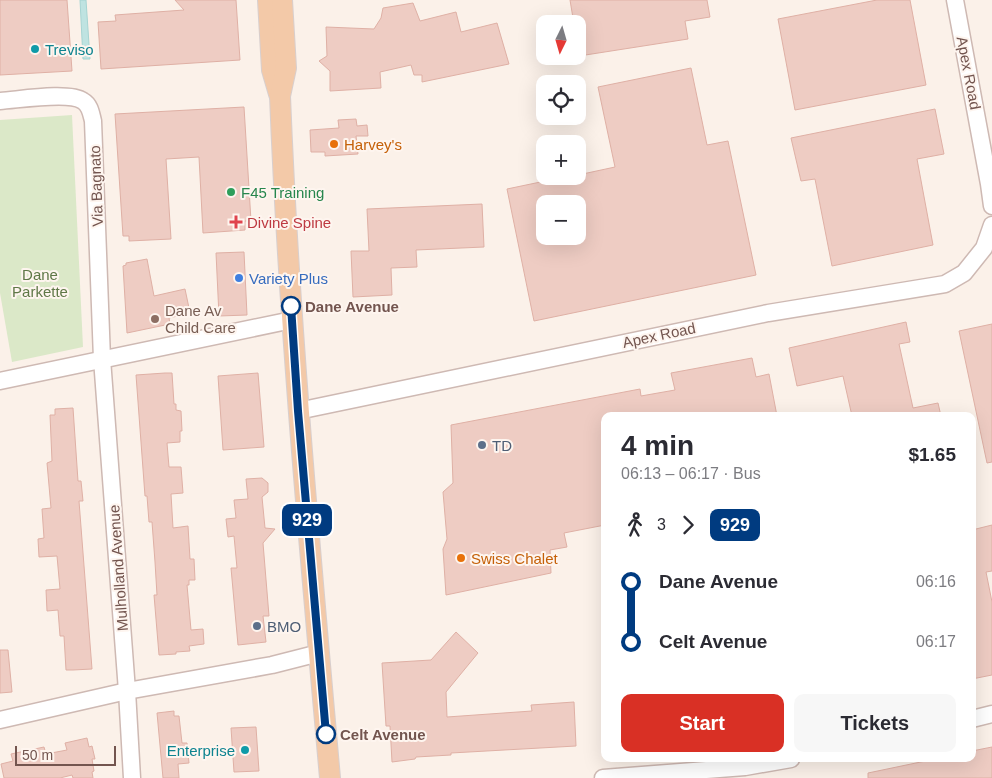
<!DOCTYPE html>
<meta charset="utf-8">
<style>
:root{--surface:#fff;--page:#f7f7f7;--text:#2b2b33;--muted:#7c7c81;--accent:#d93025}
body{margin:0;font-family:Arial,sans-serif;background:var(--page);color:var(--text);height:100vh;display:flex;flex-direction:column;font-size:19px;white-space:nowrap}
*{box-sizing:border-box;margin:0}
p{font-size:16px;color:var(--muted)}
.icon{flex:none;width:28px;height:28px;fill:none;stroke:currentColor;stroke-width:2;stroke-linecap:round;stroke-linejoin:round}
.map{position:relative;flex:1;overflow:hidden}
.panel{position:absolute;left:601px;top:412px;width:375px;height:350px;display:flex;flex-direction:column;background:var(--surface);border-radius:10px;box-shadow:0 5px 20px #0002}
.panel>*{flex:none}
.badge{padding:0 10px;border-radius:8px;font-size:18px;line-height:32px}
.needle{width:32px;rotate:185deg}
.buttons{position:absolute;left:536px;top:15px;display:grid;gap:10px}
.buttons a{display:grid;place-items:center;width:50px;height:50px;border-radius:10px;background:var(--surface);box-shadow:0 5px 20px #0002;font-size:25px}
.scale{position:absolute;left:15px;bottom:12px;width:101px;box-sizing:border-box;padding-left:5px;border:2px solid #73554f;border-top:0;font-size:14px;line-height:18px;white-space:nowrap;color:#73554f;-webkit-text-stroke:4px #fef5ef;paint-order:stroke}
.map>.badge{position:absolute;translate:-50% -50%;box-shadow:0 0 0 2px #fff}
.legs{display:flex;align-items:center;gap:8px;height:55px;padding:0 20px;font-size:16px}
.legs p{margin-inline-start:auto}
.overview{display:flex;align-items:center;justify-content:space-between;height:85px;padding:0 20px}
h1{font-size:28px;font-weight:700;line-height:38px}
.button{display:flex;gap:10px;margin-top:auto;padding:10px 20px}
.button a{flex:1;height:58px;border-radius:10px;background:var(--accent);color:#fff;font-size:20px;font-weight:700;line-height:58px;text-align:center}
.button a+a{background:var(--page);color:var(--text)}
ul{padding:0 20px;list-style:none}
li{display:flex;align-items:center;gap:18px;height:60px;font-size:19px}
li i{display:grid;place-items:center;width:8px;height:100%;margin:0 6px;background:currentColor}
li i::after{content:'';width:12px;height:12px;margin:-6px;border:4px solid;border-radius:50%;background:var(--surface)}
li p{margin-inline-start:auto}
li:first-child i{background:linear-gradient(#0000 50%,currentColor 0)}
li:last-child i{background:linear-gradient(currentColor 50%,#0000 0)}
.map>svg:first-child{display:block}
.green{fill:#dbe8c8}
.water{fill:#bfe3e1;stroke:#a6d4d2}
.building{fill:#eeccc3;stroke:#dfb0a5;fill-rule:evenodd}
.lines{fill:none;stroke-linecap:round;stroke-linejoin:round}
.minor-casing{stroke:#ceb9b3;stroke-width:19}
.major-casing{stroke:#d8cfce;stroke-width:22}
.minor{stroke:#fff;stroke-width:16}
.major{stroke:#f3c9a8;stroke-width:20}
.line-1-casing{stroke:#fff;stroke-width:11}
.line-1{stroke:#003b80;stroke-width:8}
.culture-dot{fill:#0f9aa8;stroke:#fef5ef;stroke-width:2}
.food-dot{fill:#e8710a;stroke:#fef5ef;stroke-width:2}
.leisure-dot{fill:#2e9e5b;stroke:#fef5ef;stroke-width:2}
.health-dot{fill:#e0444e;stroke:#fef5ef;stroke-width:2}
.shop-dot{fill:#3f7fe0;stroke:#fef5ef;stroke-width:2}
.stop-1-dot{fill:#fff;stroke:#003b80;stroke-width:2.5}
.education-dot{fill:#8d6e63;stroke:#fef5ef;stroke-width:2}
.service-dot{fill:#5c6f8a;stroke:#fef5ef;stroke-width:2}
.labels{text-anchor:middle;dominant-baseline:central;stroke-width:4;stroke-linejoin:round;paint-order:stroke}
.culture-label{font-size:15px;fill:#0d838f;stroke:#fef5ef;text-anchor:start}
.street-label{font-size:15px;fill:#73554f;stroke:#fef5ef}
.food-label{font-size:15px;fill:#c56008;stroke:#fef5ef;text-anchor:start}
.leisure-label{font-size:15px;fill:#27864d;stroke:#fef5ef;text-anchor:start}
.health-label{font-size:15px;fill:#be3a42;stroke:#fef5ef;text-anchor:start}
.park-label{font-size:15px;fill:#5f7847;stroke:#fef5ef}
.shop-label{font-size:15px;fill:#366cbe;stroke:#fef5ef;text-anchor:start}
.stop-label{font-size:15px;font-weight:bold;fill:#73554f;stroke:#fef5ef;text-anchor:start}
.education-label{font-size:15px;fill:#785e54;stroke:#fef5ef;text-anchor:start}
.service-label{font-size:15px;fill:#4e5e75;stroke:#fef5ef;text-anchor:start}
</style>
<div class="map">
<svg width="992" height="778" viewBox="0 0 992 778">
<rect width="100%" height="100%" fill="#fbf1e9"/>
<polygon class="green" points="72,115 83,347 12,362 0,293 0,120"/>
<polygon class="water" points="80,0 86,0 90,59 83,59"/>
<g class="building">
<polygon points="0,0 67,0 72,71 0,75"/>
<polygon points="175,0 236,0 240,60 101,69 98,22 116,21 115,15 184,10"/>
<polygon points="570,0 707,0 710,17 685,21 688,39 579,56 578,24 574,24"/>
<polygon points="877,0 910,0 926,85 795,110 778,19"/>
<polygon points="413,3 420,21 456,12 461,32 497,23 509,64 422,82 422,75 414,75 411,65 380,72 381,88 330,91 330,71 319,61 327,56 326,27 374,29 381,18 383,8"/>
<path d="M 691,68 L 707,145 L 728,141 L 756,275 L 534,321 L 507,189 L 569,176 L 578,176 L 578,175 L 615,167 L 598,87 ZM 545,204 L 578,204 L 578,236 L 545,236 Z"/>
<polygon points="244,107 251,221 245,221 245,230 203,233 199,157 166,159 171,239 129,241 129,236 123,236 115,114"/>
<polygon points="935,109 944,154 917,159 933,245 832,266 815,179 801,181 791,138"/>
<polygon points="356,119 357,126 367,125 368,136 356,136 358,154 325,156 325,152 311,152 310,130 339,128 338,120"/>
<polygon points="482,204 484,247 416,250 417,267 391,268 392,295 353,297 351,251 369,251 367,209"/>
<polygon points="244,252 247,315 219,316 216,253"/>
<polygon points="147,259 154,296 185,289 189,308 185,309 186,314 169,318 170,324 127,333 123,266 126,265 126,263"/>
<polygon points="906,322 910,342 899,344 913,408 938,403 941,416 852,416 843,376 797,386 789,348"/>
<polygon points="992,324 992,462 987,463 959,331"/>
<polygon points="752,358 756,377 769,374 777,416 605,416 605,525 564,533 567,547 550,550 551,573 446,595 443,549 447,539 443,492 453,483 451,425 640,389 641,396 675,390 671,373"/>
<polygon points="165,373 172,373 174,404 176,404 176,410 181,411 182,431 180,431 180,442 167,443 169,467 181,467 183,493 171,494 173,528 188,526 190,559 194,559 195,580 189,580 189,585 187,585 191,630 203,629 204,644 189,646 190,651 176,652 176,654 159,655 154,595 157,595 155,562 152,522 149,522 147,496 145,496 136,375"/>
<polygon points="258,373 264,447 223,450 218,376"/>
<polygon points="73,408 78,481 81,481 83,501 79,501 92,669 73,670 66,670 64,636 60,636 58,610 47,611 46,590 60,589 57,556 39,557 38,539 44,538 42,509 51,508 47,463 52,461 50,415 55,415 55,409"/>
<polygon points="262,478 268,483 268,492 262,497 265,528 275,529 263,543 269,616 263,616 266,642 238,645 231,568 237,568 234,536 228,537 226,519 236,518 234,500 248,499 246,479"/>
<polygon points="992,525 992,571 986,572 992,602 992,675 972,679 972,530"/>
<polygon points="456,632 478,653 446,692 447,717 532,711 531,705 574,702 576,746 451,753 451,755 416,757 415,759 392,762 390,726 386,726 382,663 431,660"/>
<polygon points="0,650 8,650 12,692 0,693"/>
<polygon points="174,711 174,716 179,716 182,743 187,743 189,763 178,764 179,778 163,778 157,713"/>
<polygon points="256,727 259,771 234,772 231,728"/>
<polygon points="87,738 89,747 92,746 95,759 92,759 94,771 92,772 93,778 73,778 72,775 60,778 4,778 1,764 13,761 11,754 44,747 46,754 67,750 65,743"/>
<polygon points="992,747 992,778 868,778 868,773 935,759 972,759 972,751"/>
</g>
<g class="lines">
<defs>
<g id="minor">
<polyline points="955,0 989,184 992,206"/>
<path d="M 0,101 C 18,100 69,91 83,101 C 90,105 91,113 93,121 L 102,359 L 127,691 L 132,778"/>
<polyline points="0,381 292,320"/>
<polyline points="298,411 768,313 945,284 964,273 984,248 992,225"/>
<polyline points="972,719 992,714"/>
<polyline points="0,720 127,691 272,665 319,653"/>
<polyline points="603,778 745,767 791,759"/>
</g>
<g id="major">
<polyline points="268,0 272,70 279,94"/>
<path d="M 282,0 L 286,68 L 280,96 C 289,324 310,551 330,778"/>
</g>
</defs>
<use href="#minor" class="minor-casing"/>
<use href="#major" class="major-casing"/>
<use href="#minor" class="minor"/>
<use href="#major" class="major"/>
</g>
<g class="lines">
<defs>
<polyline id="line-1" points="291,306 298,411 326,734"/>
</defs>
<use href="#line-1" class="line-1-casing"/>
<use href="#line-1" class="line-1"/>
</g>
<g class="culture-dot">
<circle cx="35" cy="49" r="5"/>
<circle cx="245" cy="750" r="5"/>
</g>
<g class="food-dot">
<circle cx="334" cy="144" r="5"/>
<circle cx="461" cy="558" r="5"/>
</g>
<circle class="leisure-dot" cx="231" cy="192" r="5"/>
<path class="health-dot" d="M233.5 214.5h5v5h5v5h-5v5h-5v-5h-5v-5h5z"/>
<circle class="shop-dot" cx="239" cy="278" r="5"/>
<g class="stop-1-dot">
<circle cx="291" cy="306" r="9"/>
<circle cx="326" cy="734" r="9"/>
</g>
<circle class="education-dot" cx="155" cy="319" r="5"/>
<g class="service-dot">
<circle cx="482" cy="445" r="5"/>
<circle cx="257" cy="626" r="5"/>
</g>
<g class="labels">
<g class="culture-label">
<text x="45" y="49">Treviso</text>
<text x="235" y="750" text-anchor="end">Enterprise</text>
</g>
<g class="street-label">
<text transform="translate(969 73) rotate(79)">Apex Road</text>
<text transform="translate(96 186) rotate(-92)">Via Bagnato</text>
<text transform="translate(659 335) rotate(-12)">Apex Road</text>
<text transform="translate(118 568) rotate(-94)">Mulholland Avenue</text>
</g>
<g class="food-label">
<text x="344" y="144">Harvey's</text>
<text x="471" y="558">Swiss Chalet</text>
</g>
<g class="leisure-label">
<text x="241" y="192">F45 Training</text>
</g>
<g class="health-label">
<text x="247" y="222">Divine Spine</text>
</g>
<g class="park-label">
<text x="40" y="274">Dane<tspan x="40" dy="17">Parkette</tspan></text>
</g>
<g class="shop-label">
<text x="249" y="278">Variety Plus</text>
</g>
<g class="stop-label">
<text x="305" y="306">Dane Avenue</text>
<text x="340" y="734">Celt Avenue</text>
</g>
<g class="education-label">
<text x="165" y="310">Dane Av<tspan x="165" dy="17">Child Care</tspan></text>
</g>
<g class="service-label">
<text x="492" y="445">TD</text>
<text x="267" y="626">BMO</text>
</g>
</g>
</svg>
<div class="buttons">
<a><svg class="needle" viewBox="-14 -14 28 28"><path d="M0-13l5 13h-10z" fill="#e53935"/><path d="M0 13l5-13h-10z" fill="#7c7c81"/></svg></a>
<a><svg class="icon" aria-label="locate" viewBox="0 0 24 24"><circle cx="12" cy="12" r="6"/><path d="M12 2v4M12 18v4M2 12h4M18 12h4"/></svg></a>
<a>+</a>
<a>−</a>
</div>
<div class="scale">50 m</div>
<b class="badge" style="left:307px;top:520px;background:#003b80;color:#fff">929</b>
<section class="panel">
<div class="overview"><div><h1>4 min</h1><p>06:13 – 06:17 · Bus</p></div><b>$1.65</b></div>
<div class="legs"><svg class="icon" aria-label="walk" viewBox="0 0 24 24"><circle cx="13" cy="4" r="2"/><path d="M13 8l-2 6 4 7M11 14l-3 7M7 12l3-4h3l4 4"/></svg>3<svg class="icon" aria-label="forward" viewBox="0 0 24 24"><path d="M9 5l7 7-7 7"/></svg><b class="badge" style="background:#003b80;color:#fff">929</b></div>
<ul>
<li><i style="color:#003b80"></i><b>Dane Avenue</b><p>06:16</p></li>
<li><i style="color:#003b80"></i><b>Celt Avenue</b><p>06:17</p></li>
</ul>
<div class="button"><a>Start</a><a>Tickets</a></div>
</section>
</div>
